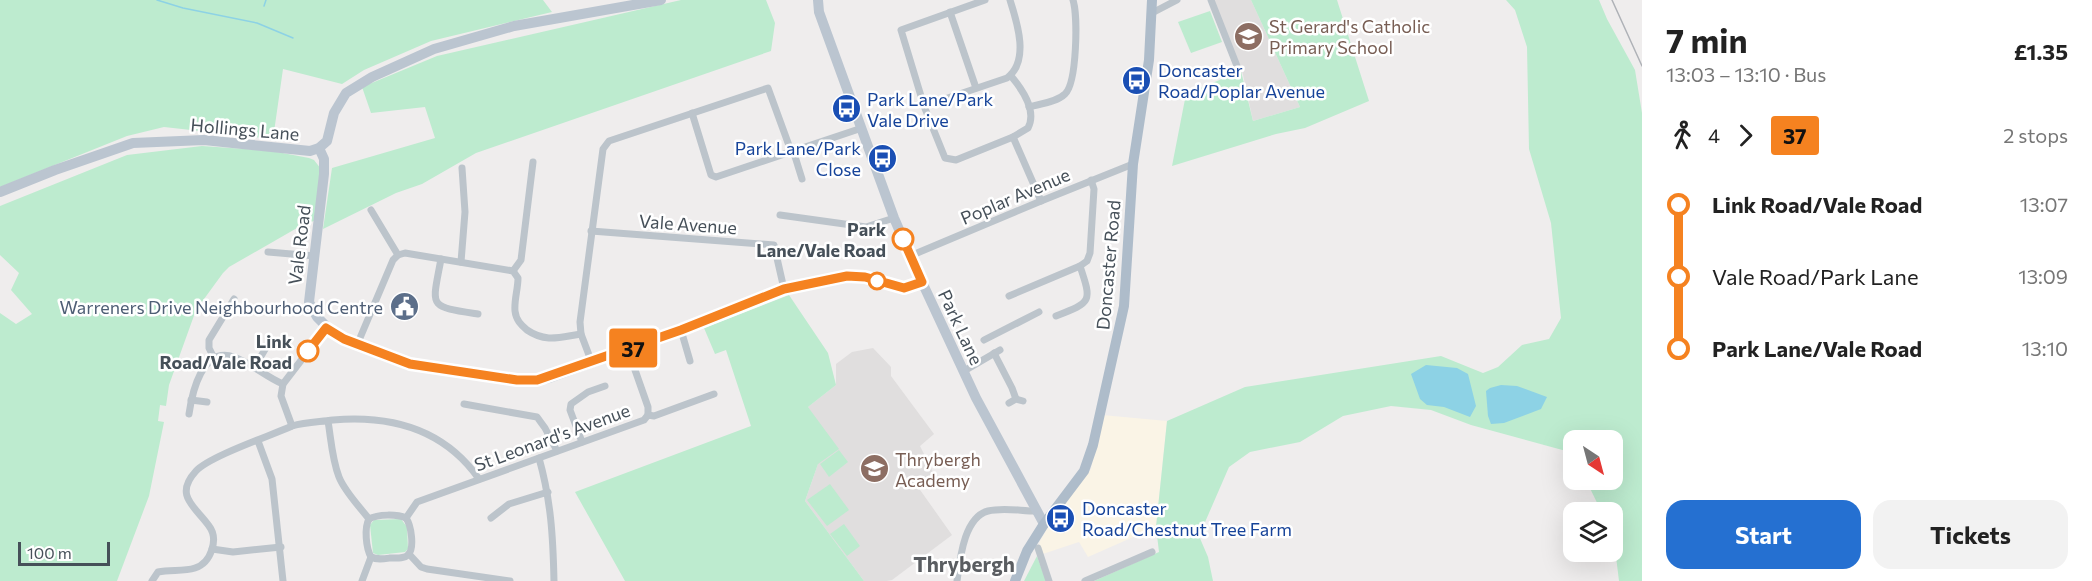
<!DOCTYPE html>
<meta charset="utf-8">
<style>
:root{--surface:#fff;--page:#f2f2f2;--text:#222;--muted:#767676;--accent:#2570d1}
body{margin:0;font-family:Commissioner,sans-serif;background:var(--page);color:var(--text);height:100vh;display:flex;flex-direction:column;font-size:22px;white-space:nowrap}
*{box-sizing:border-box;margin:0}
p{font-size:20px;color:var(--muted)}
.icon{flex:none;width:33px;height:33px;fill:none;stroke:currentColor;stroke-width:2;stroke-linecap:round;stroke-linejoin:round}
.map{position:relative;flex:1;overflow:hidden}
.drawer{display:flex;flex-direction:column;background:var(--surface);width:450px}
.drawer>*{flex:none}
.badge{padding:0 12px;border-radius:4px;font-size:21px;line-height:39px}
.needle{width:39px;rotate:144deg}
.tools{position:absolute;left:1563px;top:430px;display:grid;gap:12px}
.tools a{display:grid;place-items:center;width:60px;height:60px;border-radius:12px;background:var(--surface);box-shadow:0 6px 24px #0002;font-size:30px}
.scale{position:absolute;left:18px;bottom:15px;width:92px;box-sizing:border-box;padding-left:6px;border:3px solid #465059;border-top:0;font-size:16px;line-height:21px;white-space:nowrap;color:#465059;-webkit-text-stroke:4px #fff;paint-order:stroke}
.map>.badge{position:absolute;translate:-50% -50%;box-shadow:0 0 0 3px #fff}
.legs{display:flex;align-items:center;gap:9px;height:66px;padding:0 24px;font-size:20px}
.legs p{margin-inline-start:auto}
.head{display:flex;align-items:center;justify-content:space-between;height:102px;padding:0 24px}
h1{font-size:33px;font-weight:700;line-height:45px}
.cta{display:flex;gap:12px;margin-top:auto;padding:12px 24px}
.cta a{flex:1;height:69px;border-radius:18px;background:var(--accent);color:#fff;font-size:24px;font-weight:700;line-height:69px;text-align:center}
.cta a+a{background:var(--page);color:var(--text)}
ul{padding:0 24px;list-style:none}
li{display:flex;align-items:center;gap:21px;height:72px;font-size:22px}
li i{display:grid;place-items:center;width:9px;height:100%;margin:0 8px;background:currentColor}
li i::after{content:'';width:15px;height:15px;margin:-8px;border:4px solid;border-radius:50%;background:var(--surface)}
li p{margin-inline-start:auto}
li:first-child i{background:linear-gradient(#0000 50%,currentColor 0)}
li:last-child i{background:linear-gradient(currentColor 50%,#0000 0)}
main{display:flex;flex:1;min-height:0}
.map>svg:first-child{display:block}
.commercial{fill:#faf4e6}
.education{fill:#e0dede}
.green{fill:#bdebcf}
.water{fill:#8dd2e5}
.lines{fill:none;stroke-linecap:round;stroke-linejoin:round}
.stream{stroke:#8dd2e5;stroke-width:1.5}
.street{stroke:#bcc4cb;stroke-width:7}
.secondary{stroke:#bbc5d0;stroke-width:10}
.primary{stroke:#aebcca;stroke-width:10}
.rail{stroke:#afb2b7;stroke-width:1.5}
.line-1-casing{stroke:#fff;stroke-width:14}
.line-1{stroke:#f58220;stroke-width:9}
.stop-1-dot{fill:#fff;stroke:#f58220;stroke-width:3}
.labels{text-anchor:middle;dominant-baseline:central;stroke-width:5;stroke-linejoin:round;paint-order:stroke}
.education-label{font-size:18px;fill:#785e54;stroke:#fff;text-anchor:start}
.transit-label{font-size:18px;fill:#164399;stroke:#fff;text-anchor:start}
.street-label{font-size:18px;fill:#465059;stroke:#fff}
.stop-label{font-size:18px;font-weight:bold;fill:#465059;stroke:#fff;text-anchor:end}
.service-label{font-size:18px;fill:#4e5e75;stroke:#fff;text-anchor:end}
.quarter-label{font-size:21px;font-weight:bold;fill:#5a5d61;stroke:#fff}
</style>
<main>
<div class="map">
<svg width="1642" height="581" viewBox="0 0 1642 581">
<rect width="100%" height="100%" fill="#efeded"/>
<polygon class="commercial" points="1102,415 1167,421 1156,527 1088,557 1079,542 1037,556 1040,541 1051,522 1091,469"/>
<g class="education">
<polygon points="1213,0 1251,0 1300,107 1253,121 1242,70"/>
<polygon points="873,348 891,367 891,376 934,434 920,446 934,474 918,487 952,535 892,580 887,581 864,581 805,501 818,464 808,407 836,385 836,364 852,352"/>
</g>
<g class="green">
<polygon points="0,0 543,0 552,12 431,41 364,70 342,84 283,69 273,139 164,127 127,136 0,187"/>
<polygon points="681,0 766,0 775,23 771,51 476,153 422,184 396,193 323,229 332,168 435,138 425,107 371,113 362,87 437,56"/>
<polygon points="1251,0 1337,0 1369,101 1305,128 1276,134 1172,166 1186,94 1241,71 1253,121 1300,107"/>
<polygon points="1506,0 1599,0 1607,19 1635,70 1642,113 1642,581 1619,581 1613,532 1612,513 1602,513 1586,480 1612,480 1612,441 1574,441 1573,460 1566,451 1471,425 1431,410 1391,406 1343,416 1300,442 1250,452 1229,467 1199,536 1208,557 1213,581 1094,581 1159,552 1156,527 1167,421 1245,387 1441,356 1483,373 1498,367 1522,345 1549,339 1561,318 1551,223 1529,149 1527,47 1515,10"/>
<polygon points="1210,11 1222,42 1191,53 1178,22"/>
<polygon points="202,146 272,151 309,158 314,160 321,169 316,220 297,228 229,267 223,273 196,310 169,385 166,406 160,405 158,421 164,422 149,496 117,581 0,581 0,313 16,324 32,314 11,290 19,273 0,255 0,206 127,155"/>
<polygon points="789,295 828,353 836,385 808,407 839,449 818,464 805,501 864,581 625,581 575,492 751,426 726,350 715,354 704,328"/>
<polygon points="839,450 848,462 829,477 820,464"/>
<polygon points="830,484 849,510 827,526 807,500"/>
<polygon points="401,519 407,527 408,549 405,552 378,555 373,553 370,525 374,520"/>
<polygon points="844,524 860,546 847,556 830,534"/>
<polygon points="1037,556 1046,581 1024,581"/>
</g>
<g class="water">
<polygon points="1426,365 1457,368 1468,374 1476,406 1470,417 1444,407 1427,405 1420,399 1411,374"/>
<polygon points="1501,385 1517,386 1547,397 1541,409 1504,423 1491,424 1488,416 1486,391 1490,388"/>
</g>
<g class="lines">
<g class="stream">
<polyline points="157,0 183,8 257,23 293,38"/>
<polyline points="264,6 266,0"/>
</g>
<g class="street">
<path d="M 985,0 L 901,30 L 924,106 L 945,158 L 956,160 L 1013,137 L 1028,128 C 1037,111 1022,89 1011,76"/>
<polyline points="1211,0 1237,66"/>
<polyline points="950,12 976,88"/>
<polyline points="1152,13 1177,0"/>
<path d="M 924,106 L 1007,78 C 1030,61 1017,22 1010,0"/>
<path d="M 1029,107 C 1040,104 1057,102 1065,94 C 1077,83 1078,16 1073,0"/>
<polyline points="692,113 711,175 716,177 862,128"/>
<polyline points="1013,137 1041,201"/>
<polyline points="793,150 802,179"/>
<polyline points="371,210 398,255"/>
<polyline points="780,215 866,227 894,218"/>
<polyline points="591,231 774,245 784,289"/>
<polyline points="268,252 315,256"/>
<polyline points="910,256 1041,201 1133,164"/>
<path d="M 441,259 C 432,308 427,306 478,314"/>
<polyline points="461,262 465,212 462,168"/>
<polyline points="513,271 521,260 533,162"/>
<polyline points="1009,296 1080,266 1087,261 1090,253 1094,189 1091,180"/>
<path d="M 1056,316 C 1092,302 1092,302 1080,266"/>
<polyline points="681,330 690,361"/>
<polyline points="984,340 1039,312"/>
<path d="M 357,345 L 393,260 L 398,255 L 405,253 L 513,271 L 518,278 C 518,289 514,300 515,311 C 516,320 521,325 527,330 C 546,343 560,337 581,334"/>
<polyline points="628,350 648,407 648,415"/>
<polyline points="994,353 1012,388 1016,399"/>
<polyline points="214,358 209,348 209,340 234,299"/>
<polyline points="592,363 581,334 580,322 603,149 609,141 768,88 791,151"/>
<polyline points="254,368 270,341"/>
<polyline points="964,371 1000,350"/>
<polyline points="191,400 207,402"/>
<polyline points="1009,403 1016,399 1023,401"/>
<polyline points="464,404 537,417 545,428 557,451"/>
<path d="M 189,414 C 192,393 202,346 234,357 C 251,363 266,377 283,384"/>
<path d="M 328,421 C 331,439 332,459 339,477 C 345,492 359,506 369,519 C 378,514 397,514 406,518 C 411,525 415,548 408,555 C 404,559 396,558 390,558 C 383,559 377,560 371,557"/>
<polyline points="292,426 281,396 283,384 326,328"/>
<polyline points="258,441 272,479 283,581"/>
<polyline points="582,442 570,410 571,404 588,392 605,386"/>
<path d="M 539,458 C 551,501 553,536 554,581"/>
<polyline points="406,518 417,502 644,420 648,415 654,416 714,394"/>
<polyline points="491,518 509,504 548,492"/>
<path d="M 369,519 C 364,528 366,548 371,557"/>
<polyline points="1038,548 1049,581"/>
<polyline points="212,549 233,552 281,547"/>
<polyline points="409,554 421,567 427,569 510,581"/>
<path d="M 152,581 L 158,572 C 170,569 183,572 195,568 C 211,563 219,539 209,526 C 196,507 173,496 196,471 C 210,456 270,436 292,426 C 306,422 319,422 333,420 C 392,415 444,429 479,479"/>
<polyline points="362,581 371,557"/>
<path d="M 957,581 C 960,559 964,517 988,511 C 1003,507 1021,511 1036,511"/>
<polyline points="1085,581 1152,552"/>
</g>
<g class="secondary">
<polyline points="818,0 819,12 894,218 922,282 976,398 1044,524"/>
<polyline points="319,148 324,159 324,174 309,302 317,317 334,334 393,359 427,367 517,380 537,380 549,378 681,330 784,289 847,276 865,277 904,288 922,282"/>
<polyline points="0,192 55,170 133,143 204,140 310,151 319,148 327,141 334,113 346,93 372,77 434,49 514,26 661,0"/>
</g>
<polyline class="primary" points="1015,581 1027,551 1044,524 1084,471 1093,445 1124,306 1133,164 1149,60 1152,0"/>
<polyline class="rail" points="1612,0 1642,66"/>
</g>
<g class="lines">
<defs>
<polyline id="line-1" points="308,351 326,328 344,339 410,364 517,380 537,380 681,330 784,289 847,276 865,277 904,288 922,282 903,239"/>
</defs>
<use href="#line-1" class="line-1-casing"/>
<use href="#line-1" class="line-1"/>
</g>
<defs>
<symbol id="school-disc" viewBox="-11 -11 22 22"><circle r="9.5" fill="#8d6e63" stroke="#fff"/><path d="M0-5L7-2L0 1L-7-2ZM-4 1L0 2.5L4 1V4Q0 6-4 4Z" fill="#fff"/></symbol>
<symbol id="bus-disc" viewBox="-11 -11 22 22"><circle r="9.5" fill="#1a4fb4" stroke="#fff"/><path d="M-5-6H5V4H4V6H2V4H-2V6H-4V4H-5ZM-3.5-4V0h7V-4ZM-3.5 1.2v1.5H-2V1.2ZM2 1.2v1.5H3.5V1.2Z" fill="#fff"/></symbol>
<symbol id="civic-disc" viewBox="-11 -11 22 22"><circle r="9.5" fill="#5c6f8a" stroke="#fff"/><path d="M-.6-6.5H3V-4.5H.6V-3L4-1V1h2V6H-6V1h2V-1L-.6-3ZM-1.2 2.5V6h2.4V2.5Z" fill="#fff"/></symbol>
</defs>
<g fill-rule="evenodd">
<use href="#school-disc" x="1232" y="20" width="33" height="33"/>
<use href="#bus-disc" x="1120" y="64" width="33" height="33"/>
<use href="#bus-disc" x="830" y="92" width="33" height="33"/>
<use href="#bus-disc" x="866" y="142" width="33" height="33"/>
<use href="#civic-disc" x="388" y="290" width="33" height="33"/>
<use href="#school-disc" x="858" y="452" width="33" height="33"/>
<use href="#bus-disc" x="1044" y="502" width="33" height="33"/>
</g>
<g class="stop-1-dot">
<circle cx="903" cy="239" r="10"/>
<circle cx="877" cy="281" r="8"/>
<circle cx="308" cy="351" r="10"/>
</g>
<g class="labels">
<g class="education-label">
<text x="1269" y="26">St Gerard's Catholic<tspan x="1269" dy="21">Primary School</tspan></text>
<text x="895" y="459">Thrybergh<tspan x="895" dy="21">Academy</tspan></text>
</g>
<g class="transit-label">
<text x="1158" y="70">Doncaster<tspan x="1158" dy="21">Road/Poplar Avenue</tspan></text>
<text x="867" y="99">Park Lane/Park<tspan x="867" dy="21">Vale Drive</tspan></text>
<text x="861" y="148" text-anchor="end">Park Lane/Park<tspan x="861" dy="21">Close</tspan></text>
<text x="1082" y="508">Doncaster<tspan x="1082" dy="21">Road/Chestnut Tree Farm</tspan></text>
</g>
<g class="street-label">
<text transform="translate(245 129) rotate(5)">Hollings Lane</text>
<text transform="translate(1015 196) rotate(-23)">Poplar Avenue</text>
<text transform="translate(688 224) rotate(4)">Vale Avenue</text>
<text transform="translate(299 245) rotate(-83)">Vale Road</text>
<text transform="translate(1108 265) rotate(-85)">Doncaster Road</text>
<text transform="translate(961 327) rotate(65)">Park Lane</text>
<text transform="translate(552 437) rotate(-20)">St Leonard's Avenue</text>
</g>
<g class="stop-label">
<text x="886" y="229">Park<tspan x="886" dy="21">Lane/Vale Road</tspan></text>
<text x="292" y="341">Link<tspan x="292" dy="21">Road/Vale Road</tspan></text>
</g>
<g class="service-label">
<text x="383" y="307">Warreners Drive Neighbourhood Centre</text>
</g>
<g class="quarter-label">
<text x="964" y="563">Thrybergh</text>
</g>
</g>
</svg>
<div class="tools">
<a><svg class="needle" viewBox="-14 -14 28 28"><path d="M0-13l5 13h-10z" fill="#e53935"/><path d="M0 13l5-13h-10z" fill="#767676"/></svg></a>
<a><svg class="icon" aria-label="layers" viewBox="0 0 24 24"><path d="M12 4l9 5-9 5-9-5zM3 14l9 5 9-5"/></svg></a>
</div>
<div class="scale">100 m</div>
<b class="badge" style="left:633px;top:348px;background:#f58220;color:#111">37</b>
</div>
<section class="drawer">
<div class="head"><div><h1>7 min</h1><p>13:03 – 13:10 · Bus</p></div><b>£1.35</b></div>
<div class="legs"><svg class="icon" aria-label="walk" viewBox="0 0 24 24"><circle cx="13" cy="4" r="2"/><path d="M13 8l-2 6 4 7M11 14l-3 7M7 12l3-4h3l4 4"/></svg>4<svg class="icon" aria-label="forward" viewBox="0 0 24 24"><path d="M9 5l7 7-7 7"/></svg><b class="badge" style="background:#f58220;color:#111">37</b><p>2 stops</p></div>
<ul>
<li><i style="color:#f58220"></i><b>Link Road/Vale Road</b><p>13:07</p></li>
<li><i style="color:#f58220"></i><span>Vale Road/Park Lane</span><p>13:09</p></li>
<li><i style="color:#f58220"></i><b>Park Lane/Vale Road</b><p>13:10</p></li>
</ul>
<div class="cta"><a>Start</a><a>Tickets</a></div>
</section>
</main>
